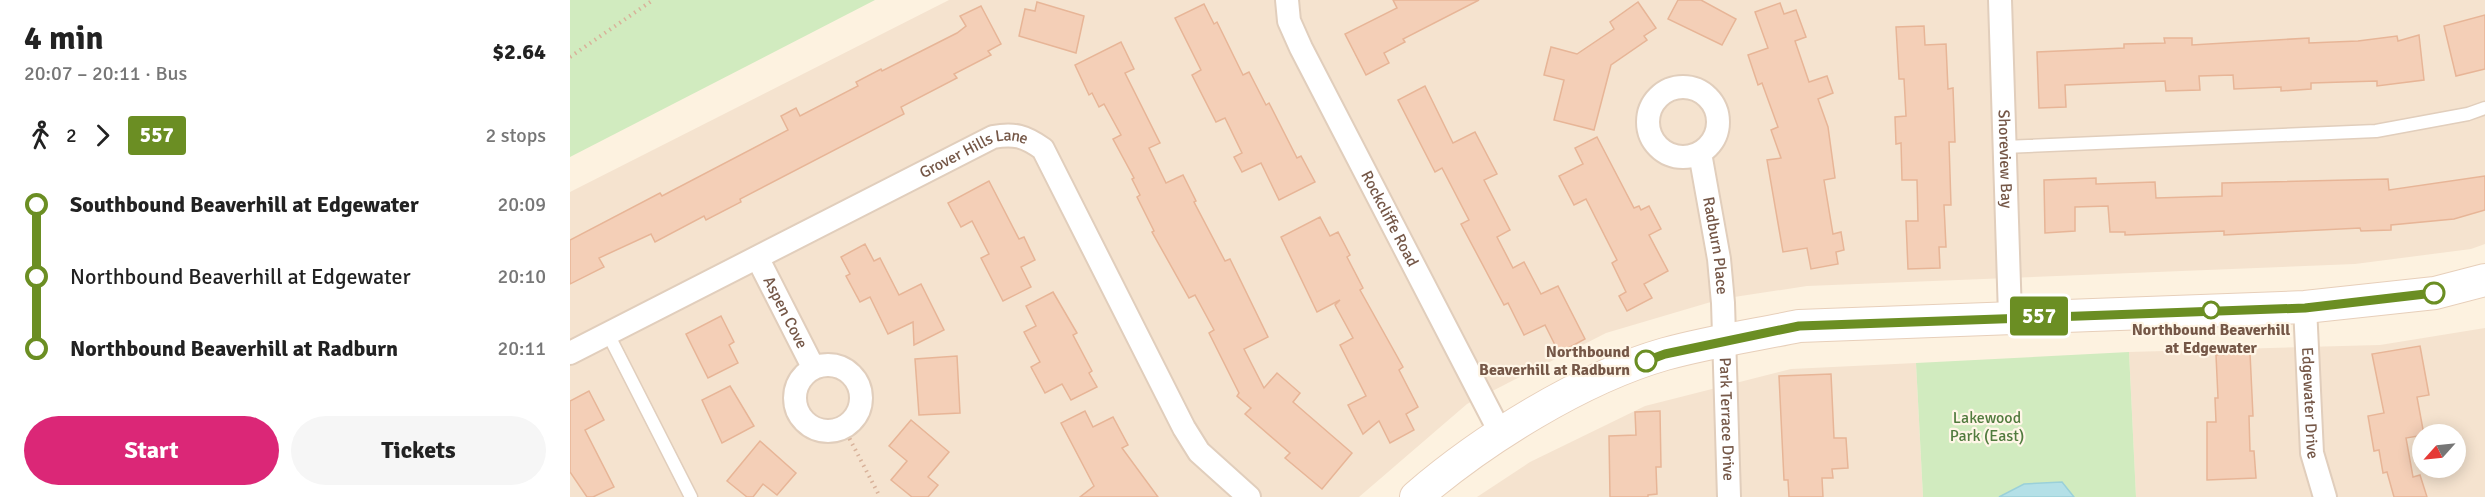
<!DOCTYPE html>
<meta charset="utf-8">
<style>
:root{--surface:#fff;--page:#f6f6f6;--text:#222;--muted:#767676;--accent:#db2777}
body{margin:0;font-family:Signika,sans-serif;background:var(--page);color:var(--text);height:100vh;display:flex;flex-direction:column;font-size:22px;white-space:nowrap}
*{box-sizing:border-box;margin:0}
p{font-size:20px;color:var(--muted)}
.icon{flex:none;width:33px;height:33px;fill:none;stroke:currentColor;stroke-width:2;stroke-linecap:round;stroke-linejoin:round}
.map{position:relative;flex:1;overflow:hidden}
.side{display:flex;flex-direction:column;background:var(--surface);width:570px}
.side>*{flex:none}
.badge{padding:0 12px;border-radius:4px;font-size:21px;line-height:39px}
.needle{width:39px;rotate:243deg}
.fabs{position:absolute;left:1842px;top:424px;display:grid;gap:12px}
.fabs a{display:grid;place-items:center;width:54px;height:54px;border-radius:50%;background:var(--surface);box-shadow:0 3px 15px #0003;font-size:30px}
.map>.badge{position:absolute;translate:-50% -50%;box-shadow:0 0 0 3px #fff}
.legs{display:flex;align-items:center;gap:9px;height:66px;padding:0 24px;font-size:20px}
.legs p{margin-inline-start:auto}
.summary{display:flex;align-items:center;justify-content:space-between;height:102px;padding:0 24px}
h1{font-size:33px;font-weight:800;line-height:45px}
.action{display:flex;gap:12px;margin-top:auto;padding:12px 24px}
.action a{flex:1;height:69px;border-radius:36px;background:var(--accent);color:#fff;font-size:24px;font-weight:800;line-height:69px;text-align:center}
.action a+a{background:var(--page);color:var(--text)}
ul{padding:0 24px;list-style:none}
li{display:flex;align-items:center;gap:21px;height:72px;font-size:22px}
li i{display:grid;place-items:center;width:9px;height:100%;margin:0 8px;background:currentColor}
li i::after{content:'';width:15px;height:15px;margin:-8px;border:4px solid;border-radius:50%;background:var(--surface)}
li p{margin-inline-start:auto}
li:first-child i{background:linear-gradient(#0000 50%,currentColor 0)}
li:last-child i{background:linear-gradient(currentColor 50%,#0000 0)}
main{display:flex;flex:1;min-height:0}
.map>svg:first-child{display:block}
.residential{fill:#f5e3cf;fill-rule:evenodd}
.green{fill:#d1ebbf}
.water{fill:#b4e0e7;stroke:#9ad0d9;stroke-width:1.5}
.building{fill:#f4cfb7;stroke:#e7b597;stroke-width:1.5}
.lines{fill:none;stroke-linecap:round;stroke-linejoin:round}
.lane-casing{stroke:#e1cebc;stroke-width:15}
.street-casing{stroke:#e1cebc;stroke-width:26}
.secondary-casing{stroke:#e7cfba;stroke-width:34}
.path{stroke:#d8b29a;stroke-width:4;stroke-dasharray:1.5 4.5;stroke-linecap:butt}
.lane{stroke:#fff;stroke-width:12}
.street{stroke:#fff;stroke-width:22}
.secondary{stroke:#fff;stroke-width:32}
.line-1-casing{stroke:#fff;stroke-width:14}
.line-1{stroke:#6b8e23;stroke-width:9}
.stop-1-dot{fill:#fff;stroke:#6b8e23;stroke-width:3}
.labels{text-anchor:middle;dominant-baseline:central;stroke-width:4.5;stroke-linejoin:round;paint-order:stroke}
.street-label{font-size:16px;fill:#755747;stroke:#fff6e7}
.stop-label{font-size:16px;font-weight:bold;fill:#755747;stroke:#fff6e7}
.park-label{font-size:16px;fill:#517b3e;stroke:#fff6e7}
</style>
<main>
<section class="side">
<div class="summary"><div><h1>4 min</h1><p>20:07 – 20:11 · Bus</p></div><b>$2.64</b></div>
<div class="legs"><svg class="icon" aria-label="walk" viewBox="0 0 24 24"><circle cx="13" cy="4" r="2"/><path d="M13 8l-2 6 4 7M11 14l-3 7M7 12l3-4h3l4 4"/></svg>2<svg class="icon" aria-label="forward" viewBox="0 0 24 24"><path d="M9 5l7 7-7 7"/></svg><b class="badge" style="background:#6b8e23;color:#fff">557</b><p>2 stops</p></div>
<ul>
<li><i style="color:#6b8e23"></i><b>Southbound Beaverhill at Edgewater</b><p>20:09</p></li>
<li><i style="color:#6b8e23"></i><span>Northbound Beaverhill at Edgewater</span><p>20:10</p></li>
<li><i style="color:#6b8e23"></i><b>Northbound Beaverhill at Radburn</b><p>20:11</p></li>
</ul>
<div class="action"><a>Start</a><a>Tickets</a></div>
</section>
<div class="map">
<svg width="1915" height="497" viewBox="0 0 1915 497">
<rect width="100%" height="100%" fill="#fdf2e0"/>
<g class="residential">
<polygon points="379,0 1915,0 1915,244 1901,249 1785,264 1237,286 1151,299 1036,333 897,404 789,497 0,497 0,192"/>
<path d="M 1915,328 L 1915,497 L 1566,497 L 1559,352 L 1810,345 ZM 1852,435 L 1886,435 L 1886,468 L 1852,468 Z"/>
<polygon points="1346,363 1353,497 907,497 960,462 1075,406 1221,369"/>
</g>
<g class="green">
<polygon points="0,0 305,0 0,157"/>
<polygon points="1559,352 1566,497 1504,497 1492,482 1454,484 1429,497 1353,497 1346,363"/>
</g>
<polygon class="water" points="1492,482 1504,497 1429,497 1454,484"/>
<g class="building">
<polygon points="823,0 909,0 833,39 835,42 814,53 819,63 796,75 775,34 827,8"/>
<polygon points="1108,0 1131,0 1166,19 1152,45 1098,19"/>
<polygon points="467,2 514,16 506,53 449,36 455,9 465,11"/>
<polygon points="1068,2 1086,28 1074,36 1077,40 1041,65 1024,130 984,120 994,80 974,75 981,47 1007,54 1044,29 1040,22"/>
<polygon points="1210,3 1214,14 1226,10 1236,37 1225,41 1239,82 1257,76 1263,93 1248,99 1258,127 1265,178 1254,180 1263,234 1271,232 1274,250 1266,252 1268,264 1241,269 1237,248 1213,252 1197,160 1211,158 1201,130 1208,127 1192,83 1188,85 1178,55 1198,48 1185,12"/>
<polygon points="634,4 644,24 647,22 673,75 679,72 696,105 699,103 727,158 731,156 745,182 709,200 691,163 672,172 664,157 672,153 655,118 646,122 622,75 631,70 605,18"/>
<polygon points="411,6 431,44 418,51 421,55 384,74 387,78 331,107 334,114 170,199 171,202 136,220 134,216 85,242 81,234 29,258 34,267 0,284 0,240 90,193 92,196 218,130 211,116 226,108 230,116 288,86 286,82 311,69 312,71 387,33 396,26 390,16"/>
<polygon points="1915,15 1915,69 1886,76 1874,26"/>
<polygon points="1354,26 1355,45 1376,44 1378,89 1383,88 1385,142 1379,142 1381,205 1374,205 1376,247 1369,247 1370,268 1338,269 1336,221 1348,221 1347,180 1332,180 1331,143 1326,144 1325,117 1336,116 1334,79 1329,79 1326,27"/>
<polygon points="1849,35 1854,80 1807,86 1807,81 1741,83 1741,89 1711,91 1711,87 1664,89 1663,75 1629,76 1630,90 1596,91 1595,81 1495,85 1496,107 1469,108 1467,52 1554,48 1554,44 1595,43 1594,38 1622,38 1622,45 1739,38 1739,43 1788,41 1827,36 1828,41"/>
<polygon points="551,42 564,69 555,73 590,143 579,148 596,183 613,175 626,201 624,202 655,261 660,259 698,337 674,349 694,388 707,373 730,393 723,402 782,453 752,489 715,458 720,453 675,414 681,408 667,396 669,393 639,333 644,330 625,295 619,298 582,232 584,231 567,197 570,195 562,179 564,178 543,139 551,135 534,104 529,107 522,93 519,95 505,65"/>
<polygon points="855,86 883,143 905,132 927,174 914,180 940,230 927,237 943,268 954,262 971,294 988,286 1015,339 989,353 975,325 954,335 938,303 934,305 891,224 899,220 872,168 865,172 828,100"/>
<polygon points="1027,137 1064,208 1069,206 1071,210 1079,206 1091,229 1079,235 1098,271 1074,284 1082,298 1057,311 1049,296 1056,292 1042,263 1047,260 1016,199 1004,205 989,176 1013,164 1005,148"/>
<polygon points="1915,176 1915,210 1884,219 1821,225 1821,230 1791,231 1790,228 1654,235 1654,231 1555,235 1555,232 1540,232 1538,206 1505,207 1505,231 1475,233 1474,180 1526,178 1526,184 1585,182 1586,198 1652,196 1652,183 1818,179 1819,190"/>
<polygon points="419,181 449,239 454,237 465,260 451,267 461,287 433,301 411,258 419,254 402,221 391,227 378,203"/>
<polygon points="750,217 760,236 768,232 780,255 777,257 793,288 790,290 833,367 829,370 848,407 836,414 844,430 820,443 809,421 793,434 778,405 796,396 770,345 783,338 765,305 770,300 747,312 711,237"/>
<polygon points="295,244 304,261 310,258 329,295 351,284 374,330 344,345 343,322 318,334 300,297 290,302 276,276 280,274 271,257"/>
<polygon points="483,292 507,333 503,335 522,371 519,373 527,387 501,400 492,384 475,393 461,367 470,362 454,332 466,326 456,306"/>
<polygon points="151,316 164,342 159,345 168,363 138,378 116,334"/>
<polygon points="1850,346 1859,395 1847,397 1854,435 1836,438 1843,477 1850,475 1857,497 1824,497 1817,472 1813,473 1809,450 1804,451 1798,416 1814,413 1802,354"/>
<polygon points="1680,353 1683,416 1679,416 1680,451 1684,451 1686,478 1637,480 1637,422 1646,422 1645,398 1648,398 1646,355"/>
<polygon points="387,356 390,413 349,415 345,359"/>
<polygon points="1261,374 1264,438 1276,438 1278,468 1262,469 1263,478 1252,478 1253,497 1219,497 1218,480 1214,480 1209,376"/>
<polygon points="160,386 184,426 152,443 132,400"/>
<polygon points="19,391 34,420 15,430 44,487 23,497 17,497 0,472 0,401"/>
<polygon points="515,411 523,427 543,417 558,445 552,448 588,497 510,497 524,486 491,423"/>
<polygon points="1090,411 1091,467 1086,467 1087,494 1078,495 1078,497 1040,497 1039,436 1066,435 1065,412"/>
<polygon points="341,420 379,452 358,477 368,485 358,497 342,497 321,480 337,461 319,446"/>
<polygon points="190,441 226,473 207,495 193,484 183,497 177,497 157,481"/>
</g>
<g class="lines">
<defs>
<g id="lane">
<polyline points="1434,147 1806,131 1898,114 1915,108"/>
<polyline points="38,334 121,497"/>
</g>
<g id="street">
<path id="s1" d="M 717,0 L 719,21 L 731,48 L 931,434"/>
<path id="s2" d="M 1430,0 L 1440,316"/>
<circle cx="1113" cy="122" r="35"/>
<path id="s3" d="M 1130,153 L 1149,259 L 1153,303 L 1159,497"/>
<path id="s4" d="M 188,259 L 243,367"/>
<path id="s5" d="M 1735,307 L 1742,453 L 1755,497"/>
<path id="s6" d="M 0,353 L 423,137 C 444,133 455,136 473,149 L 614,428 L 629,452 L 679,497"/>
<circle cx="258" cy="398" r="33"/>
</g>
<path id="secondary" d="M 846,497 C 912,440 1011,378 1095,354 C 1138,342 1185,335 1229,326 L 1735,307 L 1865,293 L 1915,280"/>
</defs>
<use href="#lane" class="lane-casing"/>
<use href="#street" class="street-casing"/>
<use href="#secondary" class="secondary-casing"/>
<g class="path">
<polyline points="0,57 83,0"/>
<polyline points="274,428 310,497"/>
</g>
<use href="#lane" class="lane"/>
<use href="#street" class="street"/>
<use href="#secondary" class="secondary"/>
</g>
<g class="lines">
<defs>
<polyline id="line-1" points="1076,361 1095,354 1229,326 1735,308 1864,293"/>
</defs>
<use href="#line-1" class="line-1-casing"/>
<use href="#line-1" class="line-1"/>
</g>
<g class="stop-1-dot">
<circle cx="1864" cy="293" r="10"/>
<circle cx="1641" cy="310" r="8"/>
<circle cx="1076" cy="361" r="10"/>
</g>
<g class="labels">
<g class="street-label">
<text stroke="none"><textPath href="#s2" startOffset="159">Shoreview Bay</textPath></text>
<text stroke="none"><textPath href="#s6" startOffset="452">Grover Hills Lane</textPath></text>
<text stroke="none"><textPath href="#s1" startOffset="243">Rockcliffe Road</textPath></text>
<text stroke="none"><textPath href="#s3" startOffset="94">Radburn Place</textPath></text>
<text stroke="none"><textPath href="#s4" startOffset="60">Aspen Cove</textPath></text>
<text stroke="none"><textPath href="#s5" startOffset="96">Edgewater Drive</textPath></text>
<text stroke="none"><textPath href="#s3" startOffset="268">Park Terrace Drive</textPath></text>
</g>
<g class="stop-label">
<text x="1641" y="330">Northbound Beaverhill<tspan x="1641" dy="18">at Edgewater</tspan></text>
<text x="1060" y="352" text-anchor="end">Northbound<tspan x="1060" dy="18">Beaverhill at Radburn</tspan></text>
</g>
<g class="park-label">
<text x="1417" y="418">Lakewood<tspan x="1417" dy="18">Park (East)</tspan></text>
</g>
</g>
</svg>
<div class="fabs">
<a><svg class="needle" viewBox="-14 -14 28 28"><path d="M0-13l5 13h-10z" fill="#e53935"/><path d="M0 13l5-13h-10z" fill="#767676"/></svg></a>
</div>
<b class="badge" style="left:1469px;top:316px;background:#6b8e23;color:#fff">557</b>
</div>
</main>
